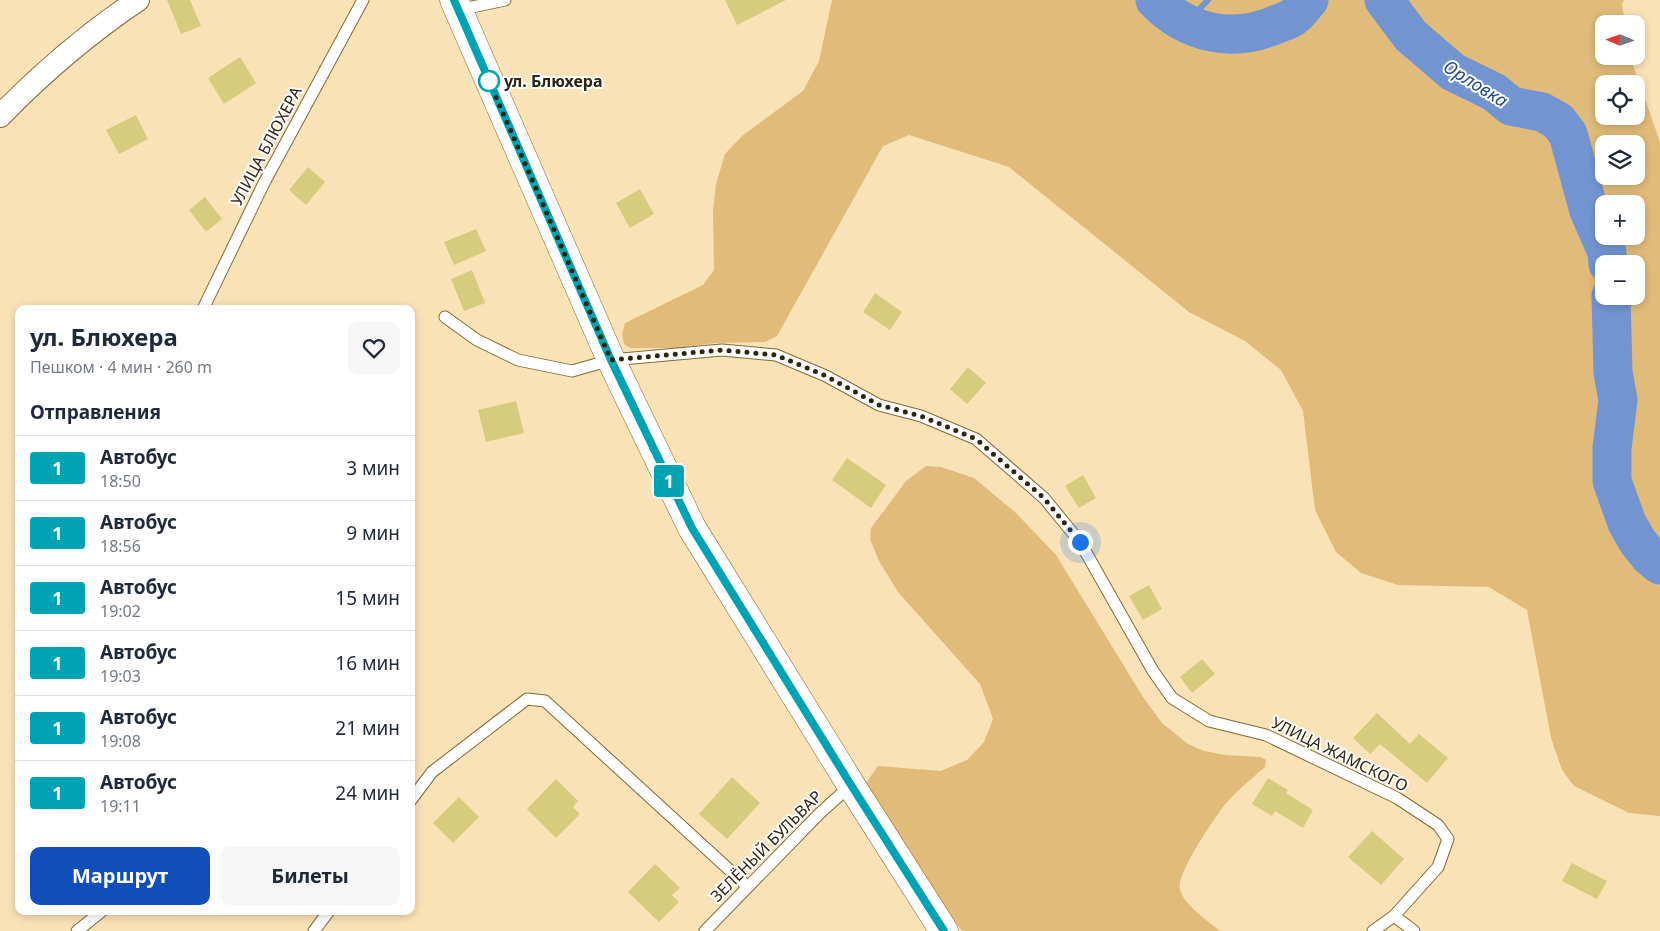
<!DOCTYPE html>
<html lang="ru">
<meta charset="utf-8">
<style>
:root{--surface:#fff;--page:#f6f6f7;--text:#1f2937;--muted:#747a83;--line:#e0e1e3;--accent:#104eb9}
body{margin:0;font-family:"Noto Sans",sans-serif;background:var(--page);color:var(--text);height:100vh;display:flex;flex-direction:column;font-size:19px;white-space:nowrap}
*{box-sizing:border-box;margin:0}
p{font-size:16px;color:var(--muted)}
.icon{flex:none;width:28px;height:28px;fill:none;stroke:currentColor;stroke-width:2;stroke-linecap:round;stroke-linejoin:round}
.map{position:relative;flex:1;overflow:hidden}
.side{position:absolute;left:15px;top:305px;width:400px;height:610px;display:flex;flex-direction:column;background:var(--surface);border-radius:10px;box-shadow:0 2px 8px #0003}
.side>*{flex:none}
.badge{padding:0 10px;border-radius:4px;font-size:18px;line-height:32px}
.needle{width:32px;rotate:272deg}
.buttons{position:absolute;left:1595px;top:15px;display:grid;gap:10px}
.buttons a{display:grid;place-items:center;width:50px;height:50px;border-radius:10px;background:var(--surface);box-shadow:0 2px 8px #0003;font-size:25px}
.you{position:absolute;width:25px;height:25px;margin:-12px;border:4px solid #fff;border-radius:50%;background:#1a73e8;box-shadow:0 0 0 8px #1a73e833}
.map>.badge{position:absolute;translate:-50% -50%;box-shadow:0 0 0 2px #fff}
h2{padding:0 15px;font-size:19px;line-height:45px}
.round{display:grid;place-items:center;flex:none;width:52px;height:52px;border-radius:10px;background:var(--page)}
.summary{display:flex;align-items:center;justify-content:space-between;height:85px;padding:0 15px}
h1{font-size:24px;font-weight:700;line-height:38px}
.button{display:flex;gap:10px;margin-top:auto;padding:10px 15px}
.button a{flex:1;height:58px;border-radius:10px;background:var(--accent);color:#fff;font-size:20px;font-weight:700;line-height:58px;text-align:center}
.button a+a{background:var(--page);color:var(--text)}
ul{padding:0;list-style:none}
li{display:flex;align-items:center;gap:15px;height:65px;padding:0 15px;border-top:1px solid var(--line)}
li div{flex:1}
li b{display:block;font-size:19px}
li em{font-style:normal}
li .badge{min-width:55px;font-weight:700;text-align:center}
.map>svg:first-child{display:block}
.green{fill:#e0bb7a;fill-rule:evenodd}
.lines{fill:none;stroke-linecap:round;stroke-linejoin:round}
.stream{stroke:#7295d2;stroke-width:6}
.river{stroke:#7295d2;stroke-width:39}
.building{fill:#d7cc7e}
.service-casing{stroke:#846936;stroke-width:13}
.minor-casing{stroke:#846936;stroke-width:24}
.secondary-casing{stroke:#846936;stroke-width:29}
.service{stroke:#fff;stroke-width:11}
.minor{stroke:#fff;stroke-width:22}
.secondary{stroke:#fff;stroke-width:28}
.line-casing{stroke:#fff;stroke-width:11}
.line{stroke:#00a3b4;stroke-width:8}
.walk{stroke:#2f240e;stroke-width:5;stroke-dasharray:0 9}
.stop-dot{fill:#fff;stroke:#00a3b4;stroke-width:2.5}
.labels{text-anchor:middle;dominant-baseline:central;stroke-width:4;stroke-linejoin:round;paint-order:stroke}
.stop-label{font-size:16px;font-weight:bold;fill:#2f240e;stroke:#fff;text-anchor:start}
.street-label{font-size:16px;fill:#2f240e;stroke:#fff}
.water-label{font-size:18px;font-style:italic;fill:#1f4891;stroke:#fff}
</style>
<div class="map">
<svg width="1660" height="931" viewBox="0 0 1660 931">
<rect width="100%" height="100%" fill="#fae2b7"/>
<g class="green">
<path d="M 832,0 L 1624,0 L 1622,4 L 1625,24 L 1604,24 L 1604,56 L 1630,56 L 1660,142 L 1660,816 L 1629,813 L 1574,786 L 1562,770 L 1551,738 L 1527,610 L 1489,587 L 1398,585 L 1361,573 L 1336,552 L 1315,510 L 1303,411 L 1281,370 L 1245,341 L 1189,312 L 1009,167 L 909,135 L 883,146 L 777,336 L 765,342 L 715,343 L 679,348 L 630,348 L 624,344 L 622,334 L 625,323 L 703,285 L 714,270 L 713,211 L 716,184 L 725,154 L 742,136 L 803,91 L 819,61 ZM 1604,84 L 1636,84 L 1636,116 L 1604,116 ZM 1604,144 L 1636,144 L 1636,176 L 1604,176 ZM 1604,204 L 1636,204 L 1636,236 L 1604,236 ZM 1604,264 L 1636,264 L 1636,296 L 1604,296 Z"/>
<path d="M 926,466 L 941,467 L 974,478 L 1016,513 L 1056,555 L 1143,697 L 1162,723 L 1188,744 L 1204,751 L 1225,755 L 1261,757 L 1266,760 L 1265,767 C 1250,780 1235,792 1223,807 C 1213,820 1175,876 1180,890 C 1186,907 1207,920 1220,931 L 962,931 L 883,822 L 866,783 L 878,766 L 941,771 L 967,760 L 984,742 L 993,719 L 980,684 L 898,592 L 879,561 L 870,539 L 871,528 L 889,504 L 906,481 Z"/>
</g>
<g class="lines">
<polyline class="stream" points="1186,23 1208,0"/>
<g class="river">
<path d="M 1155,0 C 1188,34 1232,43 1275,25 C 1281,22 1288,21 1293,17 C 1299,13 1304,5 1309,0"/>
<polyline points="1384,0 1411,36 1453,72 1494,92 1511,106 1542,112 1558,121 1568,134 1589,211 1607,252 1608,264"/>
<polyline points="1611,296 1613,372 1618,400 1612,448 1612,481 1627,523 1638,542 1650,557 1660,565"/>
</g>
</g>
<g class="building">
<polygon points="167,0 190,0 201,26 181,34"/>
<polygon points="725,0 786,0 737,25"/>
<polygon points="240,57 256,83 224,104 208,78"/>
<polygon points="136,115 148,139 119,154 106,130"/>
<polygon points="308,167 325,182 306,205 289,190"/>
<polygon points="640,189 654,214 630,228 616,203"/>
<polygon points="205,197 222,219 206,232 189,210"/>
<polygon points="476,229 486,251 454,265 444,242"/>
<polygon points="472,270 485,303 464,311 451,279"/>
<polygon points="875,293 902,312 890,330 863,312"/>
<polygon points="968,367 986,383 967,404 950,389"/>
<polygon points="516,401 524,433 486,442 478,410"/>
<polygon points="847,458 886,485 871,508 832,480"/>
<polygon points="1083,475 1096,498 1079,508 1065,486"/>
<polygon points="1149,585 1162,609 1143,620 1129,596"/>
<polygon points="1202,659 1215,674 1192,693 1180,677"/>
<polygon points="1377,713 1410,744 1419,734 1448,758 1427,783 1380,744 1370,754 1353,738"/>
<polygon points="732,777 760,803 727,839 699,814"/>
<polygon points="1268,778 1288,790 1286,793 1313,810 1303,828 1275,811 1272,816 1252,804"/>
<polygon points="556,779 578,801 573,807 580,814 556,838 527,809"/>
<polygon points="459,797 479,817 453,843 433,823"/>
<polygon points="1372,831 1404,859 1381,885 1348,857"/>
<polygon points="1572,863 1607,881 1597,899 1562,881"/>
<polygon points="655,864 680,888 672,895 679,902 659,922 628,892"/>
</g>
<g class="lines">
<defs>
<g id="service">
<polyline points="458,10 505,0"/>
<polyline points="203,309 264,183 363,0"/>
<polyline points="445,317 477,340 518,360 572,371 611,360 722,350 776,355 826,376 879,405 921,416 976,439 1044,498 1080,542 1153,671 1172,698 1209,721 1266,735 1397,798 1438,825 1448,839 1438,867 1394,916 1414,931"/>
<polyline points="411,800 432,772 527,699 545,701 747,886"/>
<polyline points="77,931 102,911"/>
<polyline points="314,931 329,911"/>
<polyline points="705,931 819,814 851,785"/>
<polyline points="1373,931 1394,916"/>
</g>
<path id="minor" d="M 0,116 C 42,73 89,33 138,0"/>
<polyline id="secondary" points="454,0 611,360 692,528 851,785 944,931"/>
</defs>
<use href="#service" class="service-casing"/>
<use href="#minor" class="minor-casing"/>
<use href="#secondary" class="secondary-casing"/>
<use href="#service" class="service"/>
<use href="#minor" class="minor"/>
<use href="#secondary" class="secondary"/>
</g>
<g class="lines">
<defs>
<polyline id="line" points="454,0 611,360 692,528 851,785 944,931"/>
</defs>
<use href="#line" class="line-casing"/>
<use href="#line" class="line"/>
<polyline class="walk" points="489,81 611,360 722,350 776,355 826,376 879,405 921,416 976,439 1044,498 1080,542"/>
</g>
<circle class="stop-dot" cx="489" cy="81" r="10"/>
<g class="labels">
<g class="stop-label">
<text x="504" y="81">ул. Блюхера</text>
</g>
<g class="street-label">
<text transform="translate(266 146) rotate(-62)">УЛИЦА БЛЮХЕРА</text>
<text transform="translate(1340 754) rotate(26)">УЛИЦА ЖАМСКОГО</text>
<text transform="translate(766 846) rotate(-45)">ЗЕЛЁНЫЙ БУЛЬВАР</text>
</g>
<g class="water-label">
<text transform="translate(1476 83) rotate(32)">Орловка</text>
</g>
</g>
</svg>
<div class="buttons">
<a><svg class="needle" viewBox="-14 -14 28 28"><path d="M0-13l5 13h-10z" fill="#e53935"/><path d="M0 13l5-13h-10z" fill="#747a83"/></svg></a>
<a><svg class="icon" aria-label="locate" viewBox="0 0 24 24"><circle cx="12" cy="12" r="6"/><path d="M12 2v4M12 18v4M2 12h4M18 12h4"/></svg></a>
<a><svg class="icon" aria-label="layers" viewBox="0 0 24 24"><path d="M12 4l9 5-9 5-9-5zM3 14l9 5 9-5"/></svg></a>
<a>+</a>
<a>−</a>
</div>
<div class="you" style="left:1080px;top:542px"></div>
<b class="badge" style="left:669px;top:481px;background:#00a3b4;color:#fff">1</b>
<section class="side">
<div class="summary"><div><h1>ул. Блюхера</h1><p>Пешком · 4 мин · 260 m</p></div><a class="round"><svg class="icon" aria-label="heart" viewBox="0 0 24 24"><path d="M12 20l-8-8c-3-5 5-10 8-4 3-6 11-1 8 4z"/></svg></a></div>
<h2>Отправления</h2>
<ul>
<li><span class="badge" style="background:#00a3b4;color:#fff">1</span><div><b>Автобус</b><p>18:50</p></div><em>3 мин</em></li>
<li><span class="badge" style="background:#00a3b4;color:#fff">1</span><div><b>Автобус</b><p>18:56</p></div><em>9 мин</em></li>
<li><span class="badge" style="background:#00a3b4;color:#fff">1</span><div><b>Автобус</b><p>19:02</p></div><em>15 мин</em></li>
<li><span class="badge" style="background:#00a3b4;color:#fff">1</span><div><b>Автобус</b><p>19:03</p></div><em>16 мин</em></li>
<li><span class="badge" style="background:#00a3b4;color:#fff">1</span><div><b>Автобус</b><p>19:08</p></div><em>21 мин</em></li>
<li><span class="badge" style="background:#00a3b4;color:#fff">1</span><div><b>Автобус</b><p>19:11</p></div><em>24 мин</em></li>
</ul>
<div class="button"><a>Маршрут</a><a>Билеты</a></div>
</section>
</div>
